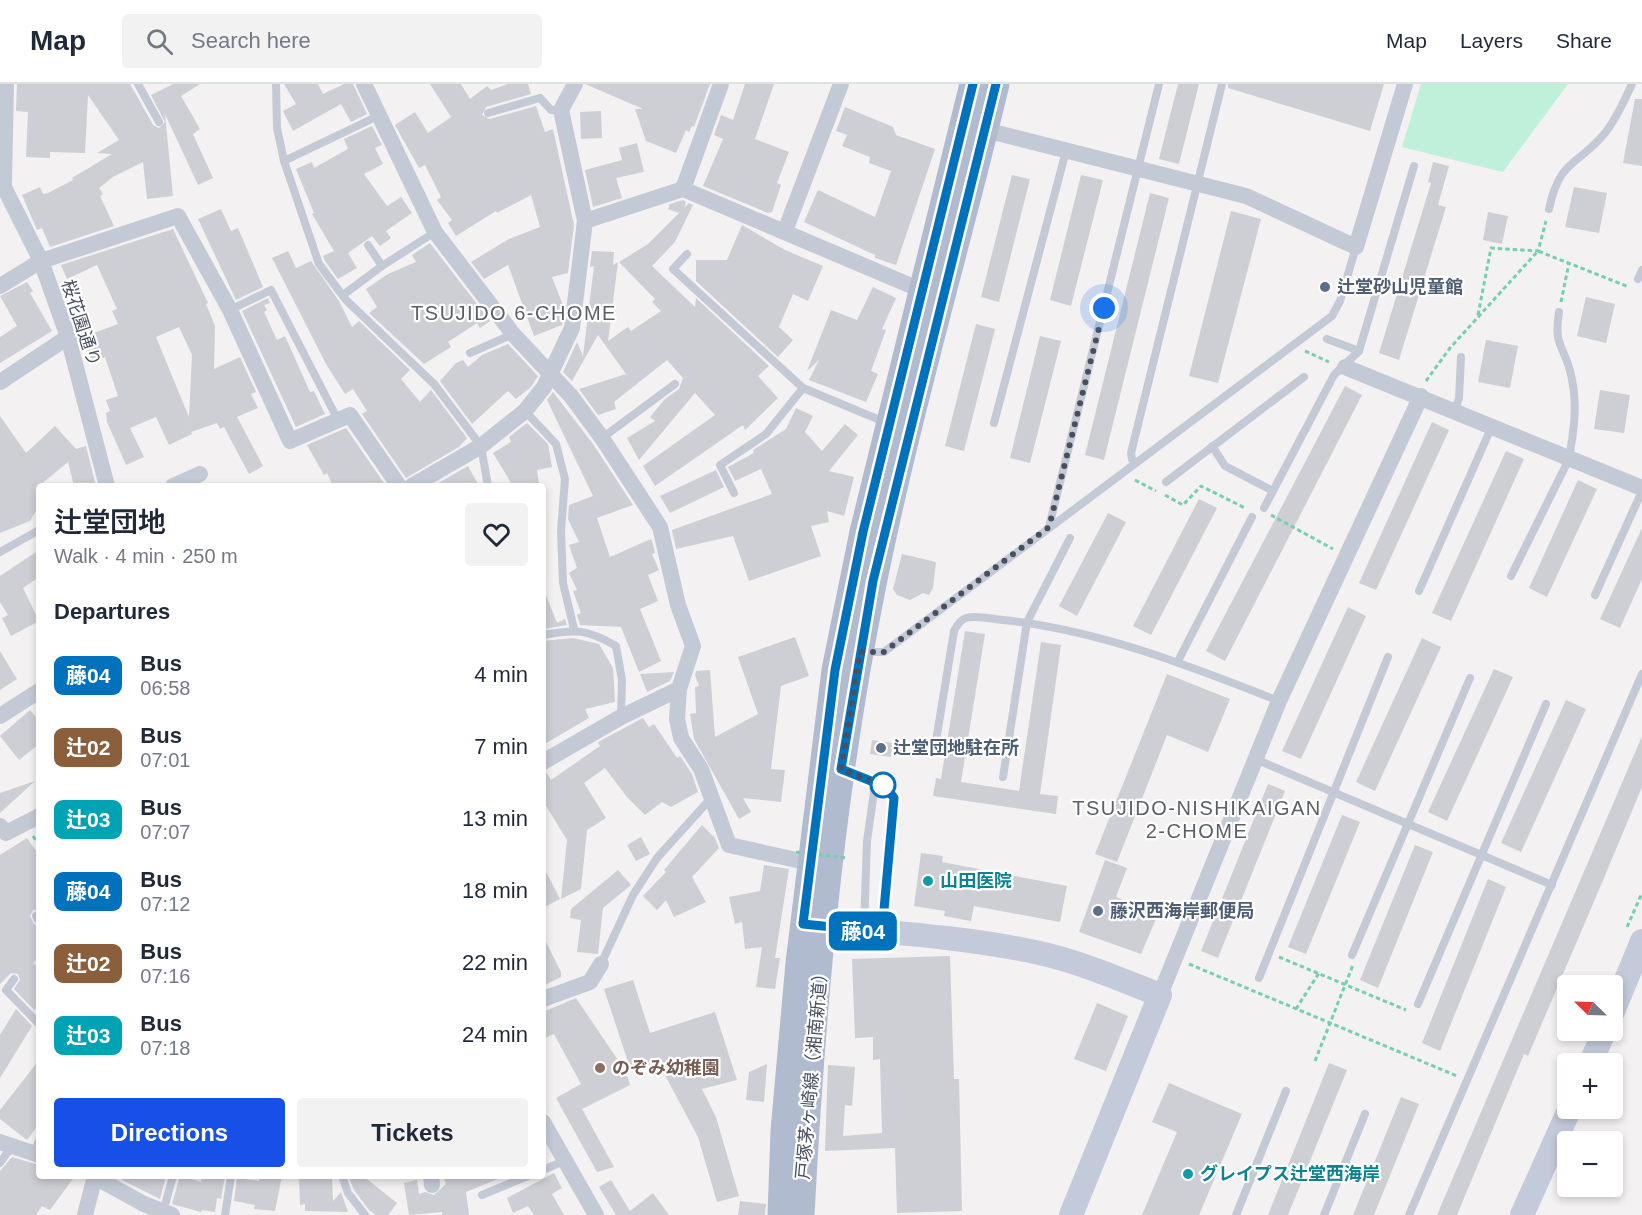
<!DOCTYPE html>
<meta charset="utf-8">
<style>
:root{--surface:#fff;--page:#f2f2f3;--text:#1f2937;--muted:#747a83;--line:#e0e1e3;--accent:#1650e7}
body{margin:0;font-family:Arial,"Noto Sans JP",sans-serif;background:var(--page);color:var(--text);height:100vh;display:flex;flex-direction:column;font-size:22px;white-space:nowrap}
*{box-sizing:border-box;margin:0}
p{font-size:20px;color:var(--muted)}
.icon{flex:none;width:33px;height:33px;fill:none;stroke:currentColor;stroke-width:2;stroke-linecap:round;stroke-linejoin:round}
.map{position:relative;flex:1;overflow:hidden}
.details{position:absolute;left:36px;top:399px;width:510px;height:696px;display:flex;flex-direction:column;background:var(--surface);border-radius:6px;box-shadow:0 3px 9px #0003}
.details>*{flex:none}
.badge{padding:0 12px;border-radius:9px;font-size:21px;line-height:39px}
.needle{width:39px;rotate:293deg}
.buttons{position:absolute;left:1557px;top:891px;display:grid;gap:12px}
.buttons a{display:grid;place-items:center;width:66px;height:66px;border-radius:6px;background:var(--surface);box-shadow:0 3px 9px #0003;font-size:30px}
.you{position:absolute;width:30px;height:30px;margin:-15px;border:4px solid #fff;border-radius:50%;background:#1a73e8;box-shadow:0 0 0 9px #1a73e833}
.map>.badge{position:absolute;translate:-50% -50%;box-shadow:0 0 0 3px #fff}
h2{padding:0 18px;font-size:22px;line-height:54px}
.round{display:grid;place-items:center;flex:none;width:63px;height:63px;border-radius:6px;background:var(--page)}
.summary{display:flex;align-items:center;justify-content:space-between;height:102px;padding:0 18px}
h1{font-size:28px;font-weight:600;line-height:45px}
.primary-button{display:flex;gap:12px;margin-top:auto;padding:12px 18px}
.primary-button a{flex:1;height:69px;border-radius:6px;background:var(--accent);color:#fff;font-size:24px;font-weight:600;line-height:69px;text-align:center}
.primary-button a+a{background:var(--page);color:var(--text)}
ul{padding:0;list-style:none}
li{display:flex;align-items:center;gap:18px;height:72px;padding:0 18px}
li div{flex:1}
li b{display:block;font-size:22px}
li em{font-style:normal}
li .badge{min-width:66px;font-weight:700;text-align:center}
header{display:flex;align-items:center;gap:36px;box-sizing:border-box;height:84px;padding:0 30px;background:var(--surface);border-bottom:2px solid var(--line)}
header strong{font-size:28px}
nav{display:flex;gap:33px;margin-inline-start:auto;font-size:21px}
.search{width:420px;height:54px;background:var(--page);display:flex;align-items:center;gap:15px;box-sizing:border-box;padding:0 21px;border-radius:6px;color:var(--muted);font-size:22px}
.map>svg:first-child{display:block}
.green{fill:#bff0da}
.building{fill:#cdcfd5;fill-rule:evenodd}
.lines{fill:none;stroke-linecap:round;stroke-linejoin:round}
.path{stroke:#77cfb2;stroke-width:3;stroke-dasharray:4.5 3;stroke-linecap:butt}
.lane{stroke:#c4cad5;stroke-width:8}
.street{stroke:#c4cad5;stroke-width:16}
.secondary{stroke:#c3cad9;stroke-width:24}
.primary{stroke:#b0bbcf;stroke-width:27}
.path-bridge{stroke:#77cfb2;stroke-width:3;stroke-dasharray:4.5 3;stroke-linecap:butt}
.line-casing{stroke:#fff;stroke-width:14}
.line{stroke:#0072bc;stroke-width:9}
.walk{stroke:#48505f;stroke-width:6;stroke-dasharray:0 10.8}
.service-dot{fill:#5c6f8a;stroke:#fff;stroke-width:2}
.stop-dot{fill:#fff;stroke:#0072bc;stroke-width:3}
.culture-dot{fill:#0f9aa8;stroke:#fff;stroke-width:2}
.education-dot{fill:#8d6e63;stroke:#fff;stroke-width:2}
.labels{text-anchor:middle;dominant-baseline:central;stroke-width:4.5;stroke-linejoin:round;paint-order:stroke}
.service-label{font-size:18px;font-weight:bold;fill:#4e5e75;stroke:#fff;text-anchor:start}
.street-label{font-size:18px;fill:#48505f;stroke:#fff}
.culture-label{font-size:18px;font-weight:bold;fill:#0d838f;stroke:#fff;text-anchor:start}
.education-label{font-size:18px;font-weight:bold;fill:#785e54;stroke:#fff;text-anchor:start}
.neighbourhood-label{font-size:20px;letter-spacing:1.5px;fill:#5d5f66;stroke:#fff}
</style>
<header>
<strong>Map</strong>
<div class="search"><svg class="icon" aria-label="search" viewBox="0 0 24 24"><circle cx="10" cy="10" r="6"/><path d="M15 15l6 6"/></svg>Search here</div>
<nav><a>Map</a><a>Layers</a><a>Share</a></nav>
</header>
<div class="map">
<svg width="1642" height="1131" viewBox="0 0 1642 1131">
<rect width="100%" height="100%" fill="#f3f1f1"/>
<polygon class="green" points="1421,0 1568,0 1503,88 1402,63"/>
<g class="building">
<polygon points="17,0 130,0 153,41 159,44 165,38 151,11 173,0 200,0 181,12 200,45 193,50 213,94 198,101 165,30 173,112 147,115 143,78 113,93 99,104 103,110 100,112 114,142 50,163 42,144 37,146 22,111 40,103 43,110 48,109 73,96 72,94 112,70 97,69 119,56 88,11 85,69 50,68 50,74 26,73 28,28 16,27"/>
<polygon points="284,0 318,0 323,10 344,0 353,0 367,30 351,38 341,20 293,47 283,27 296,20"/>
<polygon points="430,0 461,0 470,15 487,2 491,6 508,0 528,0 531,10 486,23 482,31 490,35 536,22 545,48 553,45 574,141 568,189 552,193 564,224 562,241 534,252 508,181 484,195 471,178 509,155 540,143 531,111 497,129 496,127 456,152 448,139 452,136 437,116 441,113 425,81 419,84 401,52 395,41 415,28 428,49 451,33"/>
<polygon points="585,0 710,0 694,43 692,42 689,48 686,46 676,69 646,57 635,25 643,25"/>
<polygon points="745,0 774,0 755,55 789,68 777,99 781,101 772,128 768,129 703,102 723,55 714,51 721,31 733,36"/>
<polygon points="1178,0 1199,0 1179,80 1159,75"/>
<polygon points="1228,0 1384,0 1370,47 1228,4"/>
<polygon points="1635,15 1642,15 1642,82 1623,79"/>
<polygon points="845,23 893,43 896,51 935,65 896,181 875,174 875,171 804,138 818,106 875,133 891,87 869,79 870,73 842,62 847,51 836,47"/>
<polygon points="601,27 602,54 581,55 580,28"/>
<polygon points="372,42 382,61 375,64 383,80 364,90 387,122 401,113 412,129 386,147 391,154 380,162 372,152 348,169 357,184 338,195 325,177 323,172 334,167 312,130 314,129 296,85 312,78 314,84 348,65 344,55"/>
<polygon points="637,59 644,88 616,94 622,114 593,123 585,86 622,76 619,64"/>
<polygon points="1433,78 1449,82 1438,121 1446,123 1399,276 1379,269 1431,99 1428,98"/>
<polygon points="1012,91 1030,95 999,218 981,213"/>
<polygon points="1081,91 1103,96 1071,222 1050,216"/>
<polygon points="1574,103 1607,109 1599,149 1565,143"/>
<polygon points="1150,109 1169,114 1104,376 1085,371"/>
<polygon points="683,116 686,118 684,124 689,119 693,121 675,158 652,182 695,223 696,214 769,282 758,292 778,314 745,346 743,341 655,402 643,382 715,331 695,309 639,376 627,354 655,337 650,333 665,315 679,305 683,294 667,276 614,318 616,325 598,331 579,305 626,290 598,251 572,297 563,288 577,258 583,272 594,182 590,183 592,167 614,168 613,181 618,178 608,257 628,243 631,247 661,227 652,218 655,215 619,178 648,160 679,129 668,125 670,120"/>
<polygon points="221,125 231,147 238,144 263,203 236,216 198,135"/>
<polygon points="1231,127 1261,135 1218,299 1189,292"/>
<polygon points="1488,128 1508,132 1502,160 1483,156"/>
<polygon points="742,141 785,166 823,182 808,217 793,210 779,243 793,256 778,273 696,197 696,176 727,176"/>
<path d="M 173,145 L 208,219 L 206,220 L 215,242 L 214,285 L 240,273 L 256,308 L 251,310 L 258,324 L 237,333 L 263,382 L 249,390 L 224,343 L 220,345 L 217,339 L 191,348 L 192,350 L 169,361 L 156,333 L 130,344 L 144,373 L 126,381 L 107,338 L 106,329 L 110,327 L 106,316 L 118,312 L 105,273 L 92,278 L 83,253 L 118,240 L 112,227 L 117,225 L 97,181 L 67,195 L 61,181 ZM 179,243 L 192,271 L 189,333 L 156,253 Z"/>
<polygon points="430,159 490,237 480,244 477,239 448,258 451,263 424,280 369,229 377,223 366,205 388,190 416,178 412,171"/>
<polygon points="288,167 296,184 311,177 339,217 352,243 359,237 410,286 401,295 420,318 431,306 467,354 459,363 406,394 362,330 367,327 353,305 345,310 326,280 272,174"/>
<polygon points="27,198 33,207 30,209 52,247 0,279 0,253 17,242 0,212"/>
<polygon points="873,203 896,214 882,245 886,246 871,287 878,290 866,318 809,296 819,276 807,287 831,226 857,236"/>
<polygon points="1586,213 1615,220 1606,259 1577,252"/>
<polygon points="268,214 270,219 264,221 267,226 264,228 277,256 285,252 310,308 314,307 325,330 296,343 242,227"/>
<polygon points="976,240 995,245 964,367 945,362"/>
<polygon points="1040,252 1061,257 1030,379 1010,374"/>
<polygon points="1486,256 1518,262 1510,304 1478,298"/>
<polygon points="508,260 538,292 531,303 516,315 508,307 472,340 440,297 456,279 463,276 468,283 482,271"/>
<polygon points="1345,302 1362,311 1225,577 1206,567"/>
<polygon points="1600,306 1630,311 1624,349 1594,345"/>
<polygon points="553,308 593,360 633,421 597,434 610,473 651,455 653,460 655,469 652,470 659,486 648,491 658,517 640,525 661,577 639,588 621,543 580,541 577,531 581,529 573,507 577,506 569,489 577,484 569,461 579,458 568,435 569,421 593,412 547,316"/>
<polygon points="796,324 813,332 805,348 822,367 845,340 858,351 829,387 854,393 844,432 827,427 829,438 811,442 821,472 749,497 733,452 676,465 672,446 772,410 761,385 735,397 728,383 754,369 753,366 786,345"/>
<polygon points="0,332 26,369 55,342 76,365 86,362 96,402 74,402 68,378 39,402 39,422 30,437 0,449"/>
<polygon points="1432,338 1449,346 1376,506 1359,499"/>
<polygon points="527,339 548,360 552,383 537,386 539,400 513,402 493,369 511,358 509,353"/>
<polygon points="346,344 386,402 333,402 327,389 324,391 307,361"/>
<polygon points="1506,367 1524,375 1451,537 1432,529"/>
<polygon points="468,382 479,402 433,402"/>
<polygon points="716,386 724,403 670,429 660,412"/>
<polygon points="1578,396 1597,405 1547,513 1529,504"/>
<polygon points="1199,415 1217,424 1151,551 1133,542"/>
<polygon points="1108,429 1126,438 1077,532 1059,522"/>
<polygon points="1642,444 1642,495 1620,544 1600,535"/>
<polygon points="39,466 39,493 23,504 39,537 11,552 2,534 8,531 0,518 0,492"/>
<polygon points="902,470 936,478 933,504 929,511 923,509 910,516 897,511 893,505"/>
<polygon points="544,506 557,539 565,535 567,541 543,545"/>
<polygon points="1348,523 1366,532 1301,675 1282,667"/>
<polygon points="965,547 985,550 961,698 1019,707 1041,558 1061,561 1040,710 1058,712 1056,730 933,712 936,694 941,695"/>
<polygon points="795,553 809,592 781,602 771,685 785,686 781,718 743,714 751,728 739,735 694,655 690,630 696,629 695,603 699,602 695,591 696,587 710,586 715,653 758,630 738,573"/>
<polygon points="573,554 599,560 613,584 615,618 585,625 589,634 543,661 543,557"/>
<polygon points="1422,554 1441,563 1375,707 1356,698"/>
<polygon points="0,567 17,595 0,606"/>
<polygon points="1494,585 1513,593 1447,737 1428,728"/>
<polygon points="674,588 670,597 647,608 640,590"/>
<polygon points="1167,590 1230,615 1208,668 1167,651 1117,778 1095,770"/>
<polygon points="1566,616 1586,625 1521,768 1501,759"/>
<polygon points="30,626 39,637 39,660 19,676 0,652"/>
<polygon points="643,634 649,643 654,640 677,674 680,672 692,690 698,708 671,723 662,718 645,731 627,713 605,684 584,699 606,734 587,746 581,805 561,815 567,756 543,717 543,688 546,688 551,696 600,662 598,658"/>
<polygon points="1642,652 1642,703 1601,801 1528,972 1524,970 1457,1131 1437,1131"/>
<polygon points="872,656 893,659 891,673 870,670"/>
<polygon points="35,697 0,729 0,709"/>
<polygon points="1268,700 1285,707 1218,874 1201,867"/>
<polygon points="1342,731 1360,738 1306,870 1288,863"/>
<polygon points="702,741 715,754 719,764 692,793 706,818 674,833 666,816 657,826 643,812 666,788 664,786"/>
<polygon points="641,753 650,770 636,777 627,761"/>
<polygon points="27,754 39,771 39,826 33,826 30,832 34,840 39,843 39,873 33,879 39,884 39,921 34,926 14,905 20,896 18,890 11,889 0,900 0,771"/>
<polygon points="1415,761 1433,768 1378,904 1360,896"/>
<polygon points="921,769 943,772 942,778 1067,802 1060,838 974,822 971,837 944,832 945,827 914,822"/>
<polygon points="1105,776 1127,784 1116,813 1158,830 1141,870 1079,848"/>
<polygon points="764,781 789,785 775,874 780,874 775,905 756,903 762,863 745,865 742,838 735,840 729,813 760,807"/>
<polygon points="543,782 560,815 543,824"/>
<polygon points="618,786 631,801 603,824 598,870 577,868 581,836 570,834 571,825"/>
<polygon points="1488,795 1506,803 1440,967 1422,959"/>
<polygon points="543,852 561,888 561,893 543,902"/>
<polygon points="950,872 954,995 959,995 962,1127 897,1129 895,1064 825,1067 828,981 855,983 852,1022 845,1021 843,1052 882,1049 880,975 873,976 873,953 855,954 852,875"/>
<polygon points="633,896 650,949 715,928 737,996 702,1005 716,1033 739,1112 717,1118 698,1053 658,978 631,987 604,905"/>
<polygon points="576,914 626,988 630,1001 582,1025 614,1083 597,1088 556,1014 581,1000 554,950 543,955 543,928"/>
<polygon points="1097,919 1128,932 1106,987 1074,975"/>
<polygon points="16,925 32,942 0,994 0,951"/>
<polygon points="39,976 39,1040 27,1056 0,1035 0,1026"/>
<polygon points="1329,979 1347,986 1288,1131 1268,1131"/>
<polygon points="767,980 764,1018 746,1016 749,988"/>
<polygon points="1169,999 1242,1030 1199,1131 1142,1131 1177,1048 1152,1038"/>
<polygon points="1401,1013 1419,1020 1374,1131 1353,1131"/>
<polygon points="12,1073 39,1081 39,1092 75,1092 50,1126 42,1122 36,1131 0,1131 0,1087"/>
<polygon points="554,1089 562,1104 552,1110 564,1131 534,1131 528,1122 513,1129 507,1114"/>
<polygon points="123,1092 166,1092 160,1115 122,1096"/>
<polygon points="182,1092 201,1098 202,1092 225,1092 221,1115 217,1114 215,1128 202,1126 201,1128 172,1120 179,1095"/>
<polygon points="260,1092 282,1092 275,1127 254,1125 255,1121 234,1117 237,1094 259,1097"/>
<polygon points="299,1092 332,1092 333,1117 341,1108 348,1128 305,1127 305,1120 300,1121"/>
<polygon points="353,1092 363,1092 397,1119 388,1131 376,1131 369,1126 354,1106 350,1096"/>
<polygon points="443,1092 500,1092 500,1094 466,1108 469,1131 442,1131 442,1128 409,1131 404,1099 417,1096 419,1110 425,1108 434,1111 446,1100"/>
<polygon points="611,1096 630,1127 653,1109 669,1131 616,1131 599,1103"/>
<polygon points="740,1117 766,1120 765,1131 738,1131"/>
</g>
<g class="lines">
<g class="path">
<polyline points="1561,218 1569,179"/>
<polyline points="1478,231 1491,164 1538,167 1546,137"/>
<polyline points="1305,267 1329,278"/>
<polyline points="1426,297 1450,264 1538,167 1629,203"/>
<polyline points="1135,396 1156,407"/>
<polyline points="1165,411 1183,421 1201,402 1245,424"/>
<polyline points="1271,431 1333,465"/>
<polyline points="33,752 39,761"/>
<polyline points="1627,843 1642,809"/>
<polyline points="1279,873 1406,926"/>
<polyline points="1189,880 1457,992"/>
<polyline points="1296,925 1319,889"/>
<polyline points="1315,977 1353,881"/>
</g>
<g class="lane">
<polyline points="138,0 159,38"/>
<polyline points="276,0 277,44 284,77 319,180 346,216 434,300 481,362 488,402"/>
<polyline points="488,29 540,14 551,26 561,26"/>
<polyline points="284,77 378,32"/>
<path d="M 1549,125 C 1560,74 1577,83 1605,49 C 1617,34 1624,17 1632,0"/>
<polyline points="368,161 382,182"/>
<polyline points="687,170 673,185 803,304 887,339"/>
<polyline points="1638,195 1642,186"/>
<polyline points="343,211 382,182 435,148"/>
<polyline points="230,226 271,206 338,336"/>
<polyline points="1327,255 1359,267"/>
<polyline points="470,269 513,250"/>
<polyline points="1455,326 1459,314 1461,273"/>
<polyline points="525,327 556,360 565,395 561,447 563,499 574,545"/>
<polyline points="994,339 1066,67"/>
<polyline points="602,354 675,300"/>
<polyline points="1212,362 1225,382 1273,407"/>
<polyline points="1132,375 1131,369 1222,0"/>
<polyline points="1166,398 1304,293"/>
<polyline points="734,409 720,381 766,350 803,304"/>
<polyline points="1264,424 1334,291 1359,267 1414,82"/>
<polyline points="1049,443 1159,0"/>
<polyline points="0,468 39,446"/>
<path d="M 1511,492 L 1569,375 C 1574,345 1578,320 1571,291 C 1565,263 1553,262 1559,228"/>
<polyline points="1419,507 1492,342"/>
<polyline points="1595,511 1642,407"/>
<path d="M 543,551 C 576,545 587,545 616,562 L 622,596 L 621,632"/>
<polyline points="864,568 884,568 1332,232 1340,217 1356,163"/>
<polyline points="1178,577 1252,433"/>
<path d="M 935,663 L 954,547 C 957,541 960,536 966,534 C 977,531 992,535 1003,536 C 1099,546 1190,582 1279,617"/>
<polyline points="1255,675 1552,801"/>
<polyline points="844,686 886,703 894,714 883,846"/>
<polyline points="1003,693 1027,538 1070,454"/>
<polyline points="36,832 39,837"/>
<polyline points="864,844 867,757 874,708 872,695"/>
<polyline points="1352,871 1470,594"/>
<polyline points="601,880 633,811 657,774 712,713"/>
<polyline points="1259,894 1388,573"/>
<polyline points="14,895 6,906 39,940"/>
<polyline points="1418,920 1546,620"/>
<polyline points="33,1069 39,1057"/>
<polyline points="0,1079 12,1062"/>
<polyline points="543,1086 564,1077"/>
<polyline points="342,1092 348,1109 365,1131"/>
<polyline points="482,1111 528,1092"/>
<polyline points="163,1128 173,1092"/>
<polyline points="225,1131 231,1092"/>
<polyline points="1236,1131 1286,1007"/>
<polyline points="1324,1131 1365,1030"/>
<polyline points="1409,1131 1642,590"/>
</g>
<g class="street">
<polyline points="364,0 435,148 513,250 571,312 602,354 660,443 678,521 693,562 679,605 677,635 681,654 701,685 729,761 810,779"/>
<polyline points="985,46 1246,112 1356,163 1405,0"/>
<polyline points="0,95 41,177 68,253 107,402"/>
<polyline points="4,99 6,0"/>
<polyline points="683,105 721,0"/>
<polyline points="585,137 683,105 921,206"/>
<polyline points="785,147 841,0"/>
<polyline points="0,202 41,177 178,132 230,226 290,357 350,331 399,402"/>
<polyline points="1345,283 1642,404"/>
<polyline points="0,298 68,253"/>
<polyline points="173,402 200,390"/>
<polyline points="412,402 481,362 525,327 544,303 572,244 585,137 561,26 575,0"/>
<polyline points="0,632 39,607"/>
<polyline points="543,678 621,633 679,605"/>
<polyline points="0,742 6,749 39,732"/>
<polyline points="1160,911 1279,617 1421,312"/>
<polyline points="543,915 590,898 601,880"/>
<polyline points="543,1038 596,1131"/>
<polyline points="0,1058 39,1071"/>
<polyline points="93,1092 144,1120 172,1131"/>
<polyline points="431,1092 432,1101"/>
<polyline points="85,1131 95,1092"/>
</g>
<g class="secondary">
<path d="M 803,840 C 880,848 959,852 1035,868 C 1078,877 1119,895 1160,911 L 1071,1131"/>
<polyline points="1612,930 1642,857"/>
<polyline points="1590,980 1605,946"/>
<polyline points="1522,1131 1570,1024"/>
</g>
<g class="primary">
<polyline points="781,1131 784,1047 799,879 835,586 863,448 973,0"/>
<path d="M 801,1131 C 812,920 831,707 873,500 C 907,332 956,166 996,0"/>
</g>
<polyline class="path-bridge" points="796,768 847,774"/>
</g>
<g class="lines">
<defs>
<polyline id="line" points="973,0 863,448 835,586 803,840 882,848 894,714 886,703 841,685 873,497 996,0"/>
</defs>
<use href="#line" class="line-casing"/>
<use href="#line" class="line"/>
<polyline class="walk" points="883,701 886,703 841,685 860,568 884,568 1049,443 1104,224"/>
</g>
<g class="service-dot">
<circle cx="1325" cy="203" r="6"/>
<circle cx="881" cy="664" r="6"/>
<circle cx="1098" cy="827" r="6"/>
</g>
<circle class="stop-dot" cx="883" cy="701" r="12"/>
<g class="culture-dot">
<circle cx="928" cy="797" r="6"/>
<circle cx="1188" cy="1090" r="6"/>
</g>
<circle class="education-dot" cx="600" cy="984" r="6"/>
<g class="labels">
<g class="service-label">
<text x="1337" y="203">辻堂砂山児童館</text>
<text x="893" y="664">辻堂団地駐在所</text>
<text x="1110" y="827">藤沢西海岸郵便局</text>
</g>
<g class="street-label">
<text transform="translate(81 239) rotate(72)">桜花園通り</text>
<text transform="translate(812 988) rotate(-85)">戸塚茅ヶ崎線（湘南新道）</text>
</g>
<g class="culture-label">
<text x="940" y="797">山田医院</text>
<text x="1200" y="1090">グレイプス辻堂西海岸</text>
</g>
<g class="education-label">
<text x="612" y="984">のぞみ幼稚園</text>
</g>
<g class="neighbourhood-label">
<text x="514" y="229">TSUJIDO 6-CHOME</text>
<text x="1197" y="724">TSUJIDO-NISHIKAIGAN<tspan x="1197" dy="23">2-CHOME</tspan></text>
</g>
</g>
</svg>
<div class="buttons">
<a><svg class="needle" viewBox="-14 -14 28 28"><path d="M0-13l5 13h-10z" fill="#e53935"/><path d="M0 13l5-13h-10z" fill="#747a83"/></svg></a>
<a>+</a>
<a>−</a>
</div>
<div class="you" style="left:1104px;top:224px"></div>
<b class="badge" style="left:863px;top:847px;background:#0072bc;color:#fff">藤04</b>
<section class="details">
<div class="summary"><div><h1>辻堂団地</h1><p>Walk · 4 min · 250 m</p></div><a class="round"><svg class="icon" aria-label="heart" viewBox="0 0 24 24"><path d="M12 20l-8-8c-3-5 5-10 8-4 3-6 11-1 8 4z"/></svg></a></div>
<h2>Departures</h2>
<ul>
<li><span class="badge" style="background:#0072bc;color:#fff">藤04</span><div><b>Bus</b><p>06:58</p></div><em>4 min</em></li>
<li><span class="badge" style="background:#8b5e3c;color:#fff">辻02</span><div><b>Bus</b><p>07:01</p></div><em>7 min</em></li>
<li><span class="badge" style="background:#00a3b4;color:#fff">辻03</span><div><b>Bus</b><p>07:07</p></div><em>13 min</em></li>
<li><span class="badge" style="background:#0072bc;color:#fff">藤04</span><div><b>Bus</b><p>07:12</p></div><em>18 min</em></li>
<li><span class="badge" style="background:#8b5e3c;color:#fff">辻02</span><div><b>Bus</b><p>07:16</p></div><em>22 min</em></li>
<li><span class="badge" style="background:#00a3b4;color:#fff">辻03</span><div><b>Bus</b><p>07:18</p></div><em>24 min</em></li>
</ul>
<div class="primary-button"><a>Directions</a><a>Tickets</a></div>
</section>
</div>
